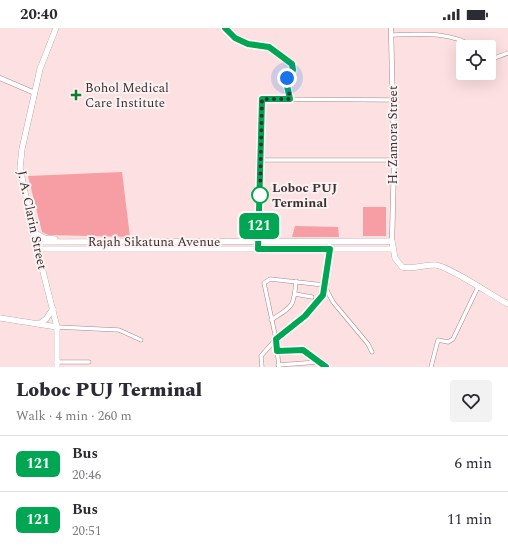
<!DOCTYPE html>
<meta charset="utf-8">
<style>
:root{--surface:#fff;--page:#f2f2f3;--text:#2b2b33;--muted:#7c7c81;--line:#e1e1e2}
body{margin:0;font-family:Spectral,serif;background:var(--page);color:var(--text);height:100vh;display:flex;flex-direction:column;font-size:15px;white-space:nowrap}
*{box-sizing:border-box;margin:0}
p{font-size:13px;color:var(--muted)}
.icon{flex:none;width:22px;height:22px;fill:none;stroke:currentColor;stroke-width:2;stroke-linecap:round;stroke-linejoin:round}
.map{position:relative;height:339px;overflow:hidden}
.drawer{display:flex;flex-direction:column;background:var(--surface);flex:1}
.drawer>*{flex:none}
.badge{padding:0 8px;border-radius:6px;font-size:14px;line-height:26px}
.controls{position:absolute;left:456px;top:12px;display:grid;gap:8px}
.controls a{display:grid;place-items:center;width:40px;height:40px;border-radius:4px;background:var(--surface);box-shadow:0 4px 16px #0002;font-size:20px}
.you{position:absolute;width:20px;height:20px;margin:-10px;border:3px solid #fff;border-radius:50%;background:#1a73e8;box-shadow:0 0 0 6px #1a73e833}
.map>.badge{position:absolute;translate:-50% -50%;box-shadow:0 0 0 2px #fff}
.round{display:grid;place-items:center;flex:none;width:42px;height:42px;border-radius:4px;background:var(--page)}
.overview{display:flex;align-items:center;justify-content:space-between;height:68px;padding:0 16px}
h1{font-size:19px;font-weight:800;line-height:30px}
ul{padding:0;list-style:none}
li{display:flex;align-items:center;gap:12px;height:56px;padding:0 16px;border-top:1px solid var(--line)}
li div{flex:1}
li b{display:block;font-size:15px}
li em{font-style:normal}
li .badge{min-width:44px;font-weight:700;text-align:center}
.status{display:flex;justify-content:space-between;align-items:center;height:28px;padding:0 20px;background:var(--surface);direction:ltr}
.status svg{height:11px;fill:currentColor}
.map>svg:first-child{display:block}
.green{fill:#f69ea4}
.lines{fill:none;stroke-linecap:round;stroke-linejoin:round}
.minor-casing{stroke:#a88889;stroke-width:4.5}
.tertiary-casing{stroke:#a88889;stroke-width:5.5}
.secondary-casing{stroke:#a88889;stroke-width:6}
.minor{stroke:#fff;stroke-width:3.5}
.tertiary{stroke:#fff;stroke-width:4.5}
.secondary{stroke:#fff;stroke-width:5.5}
.line-casing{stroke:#fff;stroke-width:9}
.line{stroke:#00a651;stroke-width:6}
.walk{stroke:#3d2f30;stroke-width:4;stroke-dasharray:0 7.2}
.poi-dot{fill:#127b2e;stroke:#fbf3f3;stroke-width:1.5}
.stop-dot{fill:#fff;stroke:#00a651;stroke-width:2}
.labels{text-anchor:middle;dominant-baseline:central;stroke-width:4;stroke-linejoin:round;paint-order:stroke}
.poi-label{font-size:13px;fill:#3d2f30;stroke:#fbf3f3;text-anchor:start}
.street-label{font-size:13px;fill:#3d2f30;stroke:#fbf3f3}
.stop-label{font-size:13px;font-weight:bold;fill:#3d2f30;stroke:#fbf3f3;text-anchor:start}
</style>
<div class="status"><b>20:40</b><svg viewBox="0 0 49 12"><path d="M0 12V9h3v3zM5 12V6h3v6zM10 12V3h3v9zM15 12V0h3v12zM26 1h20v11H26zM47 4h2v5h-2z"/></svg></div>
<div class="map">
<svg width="508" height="339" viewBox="0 0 508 339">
<rect width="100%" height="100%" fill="#fde0e1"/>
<g class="green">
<polygon points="122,144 130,209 48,207 42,204 28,148"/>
<rect x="363" y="179" width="23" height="29"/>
<polygon points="295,198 338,199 339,209 292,209"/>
</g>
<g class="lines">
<defs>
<g id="minor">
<polyline points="225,0 235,10 247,16 269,19 292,36 293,42 286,53 290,71"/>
<path d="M 391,7 C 419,6 450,3 474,19"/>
<polyline points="489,32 508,25"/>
<polyline points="260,132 394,132"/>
<polyline points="258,221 262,71 393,72"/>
<polyline points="295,266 312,269"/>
<path d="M 271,292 C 293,278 294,279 296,253"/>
<polyline points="57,299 119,302 141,312"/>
<polyline points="277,323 303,322 326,339"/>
<polyline points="56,334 89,334"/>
<polyline points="278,337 319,334"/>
<polyline points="262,339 261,328 276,311 305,289 323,267 330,214"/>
<polyline points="279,339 276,311 264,255 270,251 324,257 333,274 368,316 372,324"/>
<polyline points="431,339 438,312 448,314 453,311 478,259"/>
</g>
<g id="tertiary">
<polyline points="391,0 394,135 392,213"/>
<polyline points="0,50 35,65"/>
</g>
<g id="secondary">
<polyline points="56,0 40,41 22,121 20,140 34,208 57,299 57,339"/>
<polyline points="33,204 44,210 55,211"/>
<path d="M 36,214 L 392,213 L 395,230 L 402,239 C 415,242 425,236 436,237 C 452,240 491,267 508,276"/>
<polyline points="38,221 392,221"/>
<polyline points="0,290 57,299"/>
<polyline points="39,296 46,291 53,281"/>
</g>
</defs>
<use href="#minor" class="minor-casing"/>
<use href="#tertiary" class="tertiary-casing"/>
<use href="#secondary" class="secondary-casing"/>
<use href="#minor" class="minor"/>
<use href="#tertiary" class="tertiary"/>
<use href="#secondary" class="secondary"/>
</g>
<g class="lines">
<defs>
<polyline id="line" points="225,0 235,10 248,16 269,19 292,36 293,42 286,53 290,71 262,71 258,221 330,221 323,267 305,288 276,311 277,323 303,322 326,339"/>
</defs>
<use href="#line" class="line-casing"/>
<use href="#line" class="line"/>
<polyline class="walk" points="260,167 262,71 290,71 287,50"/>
</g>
<path class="poi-dot" d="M74 61h4v4h4v4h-4v4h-4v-4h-4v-4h4z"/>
<circle class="stop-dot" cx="260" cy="167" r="8"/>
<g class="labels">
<g class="poi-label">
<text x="85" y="60">Bohol Medical<tspan x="85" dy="15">Care Institute</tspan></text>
</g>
<g class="street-label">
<text transform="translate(393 107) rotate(-90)">H. Zamora Street</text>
<text transform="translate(32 192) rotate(78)">J. A. Clarin Street</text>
<text x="154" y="214">Rajah Sikatuna Avenue</text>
</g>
<g class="stop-label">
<text x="272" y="160">Loboc PUJ<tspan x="272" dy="15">Terminal</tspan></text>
</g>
</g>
</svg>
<div class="controls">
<a><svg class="icon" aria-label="locate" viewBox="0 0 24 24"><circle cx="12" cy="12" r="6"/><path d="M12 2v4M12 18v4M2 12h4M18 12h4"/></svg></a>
</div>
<div class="you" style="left:287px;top:50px"></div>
<b class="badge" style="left:259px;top:198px;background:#00a651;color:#fff">121</b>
</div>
<section class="drawer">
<div class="overview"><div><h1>Loboc PUJ Terminal</h1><p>Walk · 4 min · 260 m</p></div><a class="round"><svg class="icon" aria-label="heart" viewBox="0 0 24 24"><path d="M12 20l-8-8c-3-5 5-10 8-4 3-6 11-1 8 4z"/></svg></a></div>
<ul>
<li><span class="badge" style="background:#00a651;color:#fff">121</span><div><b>Bus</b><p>20:46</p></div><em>6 min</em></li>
<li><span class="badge" style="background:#00a651;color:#fff">121</span><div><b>Bus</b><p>20:51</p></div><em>11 min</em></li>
</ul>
</section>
